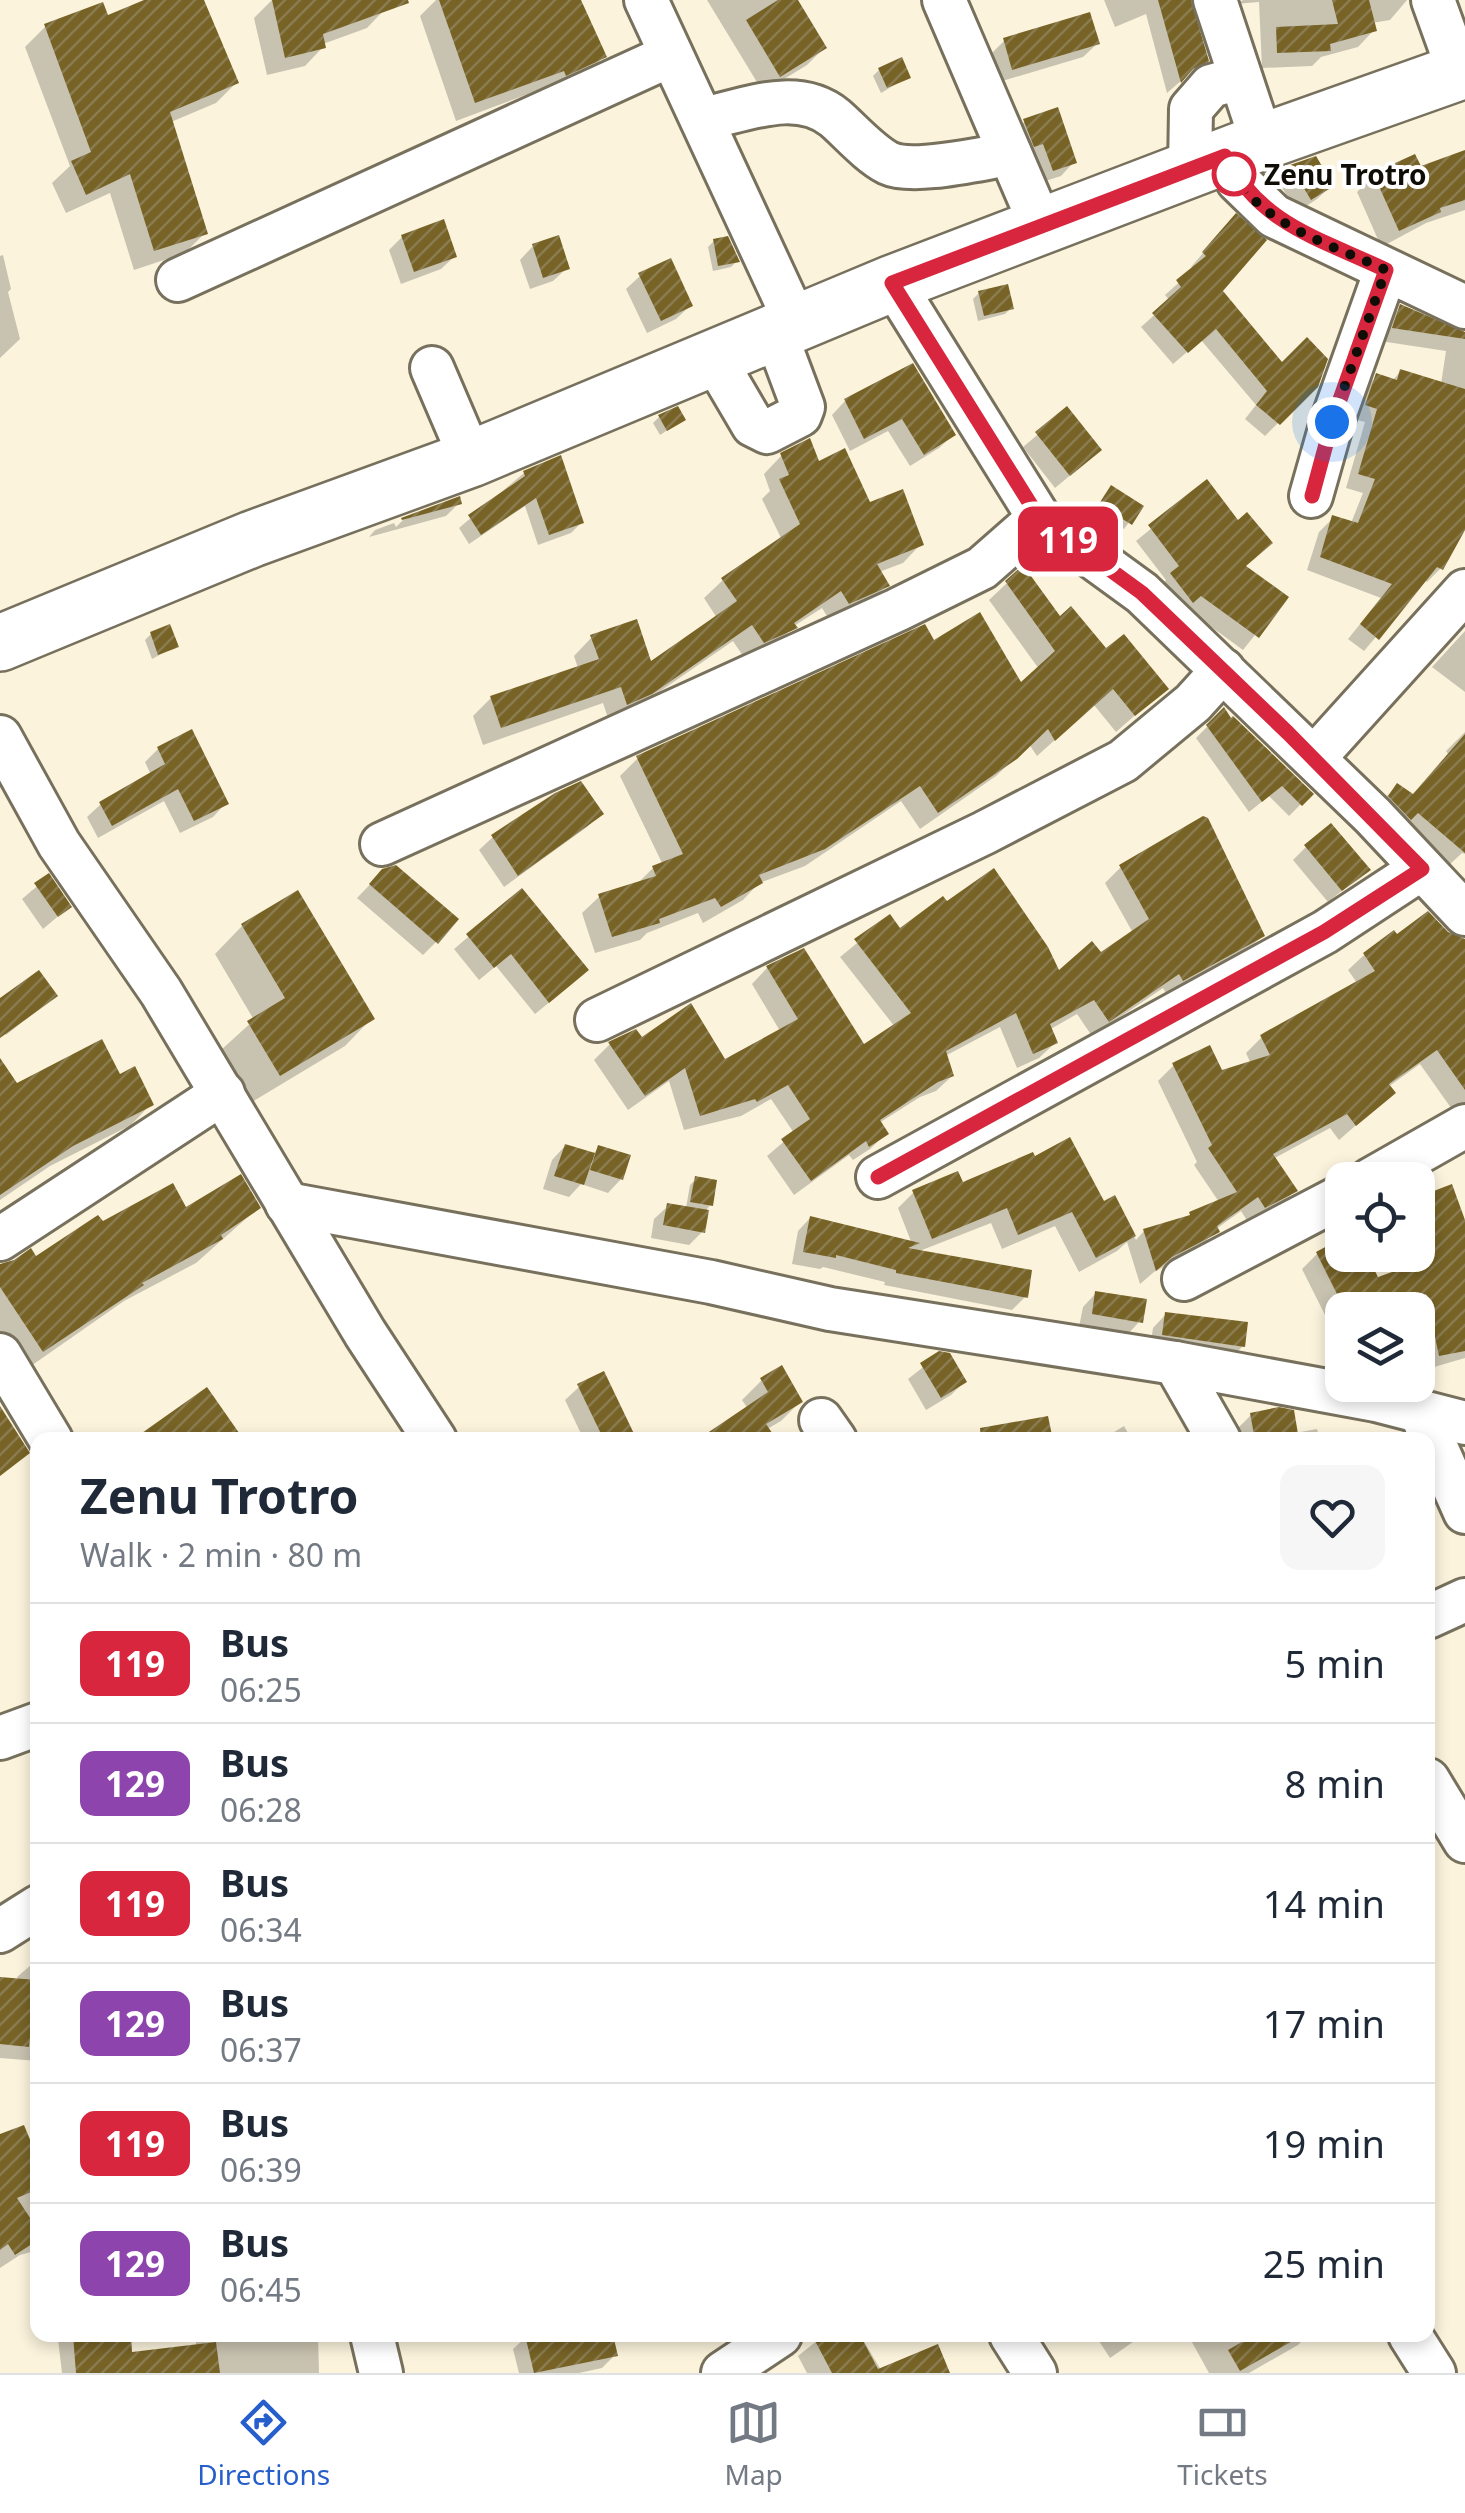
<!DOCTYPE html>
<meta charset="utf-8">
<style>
:root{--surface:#fff;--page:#f6f6f7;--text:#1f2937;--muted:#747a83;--line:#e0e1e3;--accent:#265ecc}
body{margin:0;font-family:"Noto Sans",sans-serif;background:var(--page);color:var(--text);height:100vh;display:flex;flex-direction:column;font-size:38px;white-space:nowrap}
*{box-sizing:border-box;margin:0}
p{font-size:32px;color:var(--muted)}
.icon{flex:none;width:55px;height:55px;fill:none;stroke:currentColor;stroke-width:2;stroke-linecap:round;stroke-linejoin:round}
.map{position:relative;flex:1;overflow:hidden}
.drawer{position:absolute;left:30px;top:1432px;width:1405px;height:910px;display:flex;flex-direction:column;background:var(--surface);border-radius:20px;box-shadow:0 5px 15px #0003}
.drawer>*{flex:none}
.badge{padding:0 20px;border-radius:15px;font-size:35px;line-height:65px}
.controls{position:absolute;left:1325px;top:1162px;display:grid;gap:20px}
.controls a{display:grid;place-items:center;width:110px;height:110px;border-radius:20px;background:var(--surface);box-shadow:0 5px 15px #0003;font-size:50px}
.you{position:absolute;width:50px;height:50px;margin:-25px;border:8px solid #fff;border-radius:50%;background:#1a73e8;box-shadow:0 0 0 15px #1a73e833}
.map>.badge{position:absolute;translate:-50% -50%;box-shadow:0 0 0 5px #fff}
.round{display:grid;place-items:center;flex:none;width:105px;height:105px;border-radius:20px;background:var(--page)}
.summary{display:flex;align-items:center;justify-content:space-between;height:170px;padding:0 50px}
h1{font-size:48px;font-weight:700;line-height:75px}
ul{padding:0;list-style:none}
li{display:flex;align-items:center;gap:30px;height:120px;padding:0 50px;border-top:2px solid var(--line)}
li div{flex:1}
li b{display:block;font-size:38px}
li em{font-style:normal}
li .badge{min-width:110px;font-weight:700;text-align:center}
.tab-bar{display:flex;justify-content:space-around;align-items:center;height:140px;border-top:2px solid var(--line);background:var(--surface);font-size:28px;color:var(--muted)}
.tab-bar a{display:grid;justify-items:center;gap:5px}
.tab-bar .current{color:var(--accent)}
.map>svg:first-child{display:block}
.shadow{fill:#0003}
.building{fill:url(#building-hatch)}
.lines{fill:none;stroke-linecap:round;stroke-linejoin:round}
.minor-casing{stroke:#77705c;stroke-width:48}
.major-casing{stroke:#77705c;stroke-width:60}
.minor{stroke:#fff;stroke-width:42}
.major{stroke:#fff;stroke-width:55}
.line-casing{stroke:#fff;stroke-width:22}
.line{stroke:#d7263d;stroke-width:15}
.walk{stroke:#0f0d06;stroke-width:10;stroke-dasharray:0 18}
.stop-dot{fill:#fff;stroke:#d7263d;stroke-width:5}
.labels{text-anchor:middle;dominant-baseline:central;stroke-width:8;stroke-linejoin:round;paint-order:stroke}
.stop-label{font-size:28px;font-weight:bold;fill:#0f0d06;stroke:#fff;text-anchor:start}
</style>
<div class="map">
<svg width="1465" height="2373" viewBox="0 0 1465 2373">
<defs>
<pattern id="building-hatch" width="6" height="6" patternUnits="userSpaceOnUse" patternTransform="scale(2.5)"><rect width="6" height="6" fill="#776326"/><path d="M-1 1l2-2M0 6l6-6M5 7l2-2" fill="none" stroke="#8a7c51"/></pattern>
</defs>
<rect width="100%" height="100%" fill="#fbf3dc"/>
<g class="shadow">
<polygon points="150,0 201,0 236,83 216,103 171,122 205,233 185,253 134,270 110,193 66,213 52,183 70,166 25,47 45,27 106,19"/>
<polygon points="272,0 382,0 385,9 367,28 323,44 323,47 305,66 267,75 254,18"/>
<polygon points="436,0 579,0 604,56 585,75 546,93 544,88 456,121 420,16"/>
<polygon points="707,0 795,0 824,48 807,65 763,92"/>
<polygon points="1104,0 1188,0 1205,60 1167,93 1146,14 1115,27"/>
<polygon points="1224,0 1238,0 1238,3 1243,0 1407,0 1390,20 1372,23 1374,30 1358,47 1321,57 1312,66 1262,68 1259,2 1224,5"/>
<polygon points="1004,41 1097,44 1083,57 999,82 991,54"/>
<polygon points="879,70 908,77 881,93 873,76"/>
<polygon points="1056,110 1074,162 1061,176 1039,183 1011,135 1024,122"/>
<polygon points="1465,153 1465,210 1426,223 1387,244 1380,244 1357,192 1374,175 1419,169"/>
<polygon points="1315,159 1331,186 1317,199 1297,212 1278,181 1291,167"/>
<polygon points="1223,230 1220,291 1282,366 1316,385 1265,436 1245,419 1256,405 1201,340 1173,364 1141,327 1170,301 1165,295 1194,269 1191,267"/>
<polygon points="402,237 455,256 441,269 401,284 389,250"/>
<polygon points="714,241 737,261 731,267 713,271 708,247"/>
<polygon points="533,246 567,268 553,281 530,289 520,260"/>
<polygon points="3,255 11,289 8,292 20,339 0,358 0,256"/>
<polygon points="640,276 690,306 676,319 647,333 626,289"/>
<polygon points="979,293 1011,308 1005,314 978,321 973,299"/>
<polygon points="1401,307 1465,334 1465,526 1441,568 1427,582 1424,580 1364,651 1348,639 1381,598 1307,570 1319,532 1333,518 1351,523 1363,493 1346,488 1365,422 1353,419 1363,390 1377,376 1392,381 1401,371 1441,384 1446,351 1380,341 1387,321"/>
<polygon points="845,401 953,435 939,448 910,466 888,431 850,451 832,415"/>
<polygon points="1067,410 1085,463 1055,488 1023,447"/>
<polygon points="659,417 683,420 660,435 653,423"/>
<polygon points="782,455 817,464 921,544 903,563 879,572 887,585 869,603 830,621 822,608 794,626 776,645 745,659 733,641 630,712 609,721 603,703 483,745 473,716 491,698 578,668 574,656 592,637 650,665 717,618 704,598 723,580 782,540 762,499 770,491 764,474"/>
<polygon points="524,473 582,522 571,533 538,545 525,506 469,544 459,528"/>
<polygon points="1207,483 1243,567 1285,597 1243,650 1158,588 1166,580 1136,541"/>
<polygon points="1105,494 1140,507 1124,529 1095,511"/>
<polygon points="459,499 459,503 446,516 369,537 375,530 394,523 396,527 403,520"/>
<polygon points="1007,583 1105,652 1165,689 1116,732 1094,705 1037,756 1029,744 996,776 920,829 901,801 805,866 759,883 743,900 703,923 698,913 647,933 640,940 595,953 582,913 600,896 637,884 653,868 663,865 620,776 638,758 933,643 1021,686 1039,669 989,600"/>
<polygon points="1465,631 1465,692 1432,667"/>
<polygon points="151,634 176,646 152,659 145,640"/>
<polygon points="1223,711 1311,794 1289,816 1269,796 1249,812 1196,738"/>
<polygon points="1465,732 1465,854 1462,853 1446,868 1380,803 1397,786 1412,796 1448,754 1446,751"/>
<polygon points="158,749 226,803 213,817 180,833 164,801 98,838 87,817 101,804 151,775 145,762"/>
<polygon points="601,814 587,827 504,887 479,850 493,837"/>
<polygon points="1306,847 1367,870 1328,902 1293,860"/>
<polygon points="1121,867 1262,936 1247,951 1167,995 1163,988 1092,1036 1077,1014 1049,1030 1055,1043 1039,1058 1017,1068 1000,1027 945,1056 952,1076 936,1091 920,1097 879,1123 886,1134 870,1149 853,1160 849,1155 794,1195 767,1156 794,1133 771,1099 741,1116 684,1130 669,1081 628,1110 594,1060 610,1044 635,1032 642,1040 724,1063 780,1031 752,984 767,968 803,951 863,1048 895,1027 840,957 889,917 899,932 1059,974 1101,955 1133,933 1105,883"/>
<polygon points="383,871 436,942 423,955 357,898"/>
<polygon points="48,877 69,907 43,929 22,899"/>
<polygon points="522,891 573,983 535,1014 496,966 479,980 454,949"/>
<polygon points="297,893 372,1018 345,1046 252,1102 221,1050 254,1020 215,954 242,926"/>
<polygon points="1446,934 1465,944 1465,1109 1456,1115 1420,1064 1388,1087 1393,1093 1339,1140 1330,1128 1273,1159 1295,1191 1279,1206 1248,1222 1241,1211 1216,1229 1201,1247 1154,1272 1140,1284 1127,1242 1117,1251 1079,1272 1055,1226 1002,1249 991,1223 917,1252 1025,1297 1012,1310 884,1285 885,1282 823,1267 820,1269 792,1264 798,1231 810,1218 912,1244 898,1208 914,1192 962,1186 1103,1204 1114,1199 1136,1240 1144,1231 1186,1219 1219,1202 1194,1165 1197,1162 1158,1081 1174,1065 1221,1073 1251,1064 1246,1053 1262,1037 1357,983 1348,970 1364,955 1396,938"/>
<polygon points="55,996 6,1035 0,1026 0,1002"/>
<polygon points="0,1063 16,1086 118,1078 151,1104 131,1125 50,1166 0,1200"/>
<polygon points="565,1146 592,1155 599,1148 621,1179 608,1193 581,1184 569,1197 543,1189 552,1160"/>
<polygon points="696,1179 710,1205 707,1209 703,1231 689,1245 651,1238 654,1219 668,1206 686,1208 690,1185"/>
<polygon points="1451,1188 1465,1227 1465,1358 1424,1370 1418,1338 1418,1310 1411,1308 1342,1310 1342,1341 1339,1343 1302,1269 1317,1254 1342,1241 1342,1255 1365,1255 1377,1280 1417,1266 1413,1255 1418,1255 1418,1200"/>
<polygon points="258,1208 196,1263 124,1301 18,1375 0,1347 0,1266 36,1259 102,1225 185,1210"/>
<polygon points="1096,1293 1140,1321 1127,1335 1079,1327 1083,1307"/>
<polygon points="1166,1314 1243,1346 1229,1360 1150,1348 1153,1328"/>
<polygon points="940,1354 964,1382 951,1395 926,1410 908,1379"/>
<polygon points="762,1380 800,1402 781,1421 767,1429 774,1440 702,1440 748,1409 742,1400"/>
<polygon points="579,1387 634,1440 584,1440 565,1400"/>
<polygon points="1251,1415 1295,1433 1317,1429 1320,1440 1240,1440 1238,1428"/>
<polygon points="1124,1426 1132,1440 1101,1440"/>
<polygon points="38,1959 38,2061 0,2058 0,1979 18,1981 17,1977"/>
<polygon points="0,2137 38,2160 38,2250 20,2255 0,2268"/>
<polygon points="62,2335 128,2335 130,2355 196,2346 196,2335 318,2335 319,2373 62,2373 58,2339"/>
<polygon points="533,2335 611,2335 615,2355 602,2368 579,2373 519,2373 513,2349 526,2337"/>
<polygon points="824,2335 860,2335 881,2370 947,2373 807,2373 798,2356"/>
<polygon points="1095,2335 1143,2335 1110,2358"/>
<polygon points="1188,2335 1308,2335 1298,2345 1249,2373 1209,2373"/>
</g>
<g class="building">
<polygon points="144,0 204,0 239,83 170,112 208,234 154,251 130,174 86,195 71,161 91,152 44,24 103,2 108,15"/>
<polygon points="272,0 408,0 409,3 323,34 326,48 285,58"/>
<polygon points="439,0 581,0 607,57 566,76 564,71 475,103"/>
<polygon points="778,0 798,0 827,48 780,77 746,20"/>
<polygon points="1158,0 1191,0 1209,61 1193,69 1181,83"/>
<polygon points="1332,0 1369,0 1377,31 1330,44 1331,51 1277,53 1276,27 1338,24"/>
<polygon points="1090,12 1100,44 1012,70 1003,38"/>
<polygon points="902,57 911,78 887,88 878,68"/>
<polygon points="1058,107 1077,163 1053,171 1043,144 1034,147 1023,119"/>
<polygon points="1465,150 1465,200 1440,208 1441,212 1399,231 1373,173 1415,154 1421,166"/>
<polygon points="1316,156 1334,186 1311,200 1290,165"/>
<polygon points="1236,213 1267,240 1223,291 1282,362 1307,337 1328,359 1318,387 1280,425 1256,405 1267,391 1216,329 1188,353 1152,313 1181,287 1176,280 1206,256 1202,252"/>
<polygon points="444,219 457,257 414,272 401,235"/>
<polygon points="559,235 570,269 543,278 532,244"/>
<polygon points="728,236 740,262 718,266 713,239"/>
<polygon points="671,258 693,306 661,321 638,273"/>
<polygon points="1008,284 1014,309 984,316 978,291"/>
<polygon points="1400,304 1465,332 1465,339 1392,328"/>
<polygon points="913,363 956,435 924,455 902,419 864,439 844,399"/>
<polygon points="1400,369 1465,389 1465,530 1443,570 1437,567 1379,640 1360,624 1392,584 1320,557 1332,515 1358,523 1375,479 1358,474 1377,409 1365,405 1376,373 1397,380"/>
<polygon points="678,406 686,420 667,431 658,415"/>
<polygon points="1067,406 1102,450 1070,476 1035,432"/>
<polygon points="810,438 819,461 845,448 870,502 903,489 924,545 877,564 890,586 849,604 841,591 794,623 798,628 764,643 752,625 652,694 627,705 621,687 501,728 490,696 599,659 590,635 637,619 651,661 737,601 721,578 800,524 779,479 789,475 780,453"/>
<polygon points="561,455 584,523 549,535 536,498 481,535 468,515 525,476 523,471"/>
<polygon points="1207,479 1238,520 1247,512 1273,543 1246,566 1289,597 1259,638 1201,596 1193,603 1170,573 1179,566 1148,525"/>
<polygon points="1111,485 1144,506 1132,525 1099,504"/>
<polygon points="460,496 462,504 402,520 401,518"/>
<polygon points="1023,565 1060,616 1071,606 1106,648 1124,634 1169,689 1135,716 1113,689 1055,741 1048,729 1017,759 938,813 920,786 825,849 759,875 763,883 721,907 715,898 659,919 660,923 612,937 598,894 656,876 652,866 683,854 636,756 925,624 934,640 980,612 1021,682 1055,651 1005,581"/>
<polygon points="170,624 179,647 158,655 150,632"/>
<polygon points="1224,707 1231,718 1233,716 1314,794 1302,806 1282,786 1262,802 1206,725"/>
<polygon points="192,729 229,804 194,821 178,789 112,826 99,802 165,764 157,747"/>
<polygon points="1465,734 1465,853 1418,813 1411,820 1388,796 1397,783 1413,794"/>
<polygon points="581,781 604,814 518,876 491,835 555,793"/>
<polygon points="1203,816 1208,818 1265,936 1183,981 1179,974 1109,1022 1094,1000 1050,1024 1058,1043 1033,1054 1016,1013 946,1051 954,1076 938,1082 880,1120 889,1134 869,1147 866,1141 811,1181 781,1139 810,1119 788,1085 757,1102 755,1099 700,1116 685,1068 645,1096 608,1042 636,1029 642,1037 691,1003 725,1059 798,1019 766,966 804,948 864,1044 911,1013 854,939 890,914 900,928 943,896 947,901 994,868 1048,947 1059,970 1092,941 1101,952 1149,919 1119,865"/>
<polygon points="1331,823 1371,870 1342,891 1304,845"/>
<polygon points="396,865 459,919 438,944 369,884 382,869"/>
<polygon points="49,873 72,907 58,917 34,883"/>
<polygon points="522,888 589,970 549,1003 511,954 494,968 466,934"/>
<polygon points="298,890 375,1019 280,1076 247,1021 285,998 241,924"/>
<polygon points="1428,911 1448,932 1465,939 1465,1090 1437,1050 1389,1084 1396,1093 1356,1126 1347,1114 1273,1154 1298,1191 1265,1208 1258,1197 1217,1226 1220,1232 1172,1257 1156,1271 1143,1229 1190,1215 1189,1212 1237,1192 1208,1148 1212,1145 1172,1063 1210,1045 1222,1070 1270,1055 1260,1035 1375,971 1363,953 1394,930 1397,934"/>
<polygon points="39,970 58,996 0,1038 0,998"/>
<polygon points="102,1039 120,1074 135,1066 154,1105 73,1146 0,1195 0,1058 17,1083"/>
<polygon points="1070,1137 1104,1201 1115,1195 1136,1236 1096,1258 1072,1212 1018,1235 1007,1208 932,1239 912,1190 958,1171 963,1182 1033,1152 1035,1156"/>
<polygon points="565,1144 595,1153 584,1185 554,1176"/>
<polygon points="598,1145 631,1155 623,1180 590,1170"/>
<polygon points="241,1174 261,1208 221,1235 223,1239 142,1283 144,1285 43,1352 0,1287 0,1264 14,1260 31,1248 36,1256 98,1215 103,1221 173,1183 186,1207"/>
<polygon points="695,1176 717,1180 713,1206 690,1202"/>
<polygon points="1452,1184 1465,1220 1465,1351 1439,1356 1426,1294 1394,1310 1345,1310 1316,1252 1342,1238 1342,1255 1367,1255 1378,1277 1434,1257 1418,1211 1418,1197"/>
<polygon points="667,1203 709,1210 705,1233 663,1225"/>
<polygon points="810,1216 920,1243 908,1248 1032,1270 1028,1298 896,1273 896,1270 836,1255 836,1258 803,1252"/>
<polygon points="1095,1291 1147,1299 1143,1323 1092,1314"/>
<polygon points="1165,1312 1248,1322 1245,1347 1162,1335"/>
<polygon points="939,1351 950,1353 967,1382 941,1398 920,1363"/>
<polygon points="782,1365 803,1402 766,1424 777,1440 697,1440 768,1392 760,1378"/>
<polygon points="604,1371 637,1440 604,1440 577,1384"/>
<polygon points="207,1387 244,1440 132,1440"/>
<polygon points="0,1406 30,1453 0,1476"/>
<polygon points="1279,1407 1294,1410 1299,1440 1255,1440 1250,1413"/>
<polygon points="1048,1416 1053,1440 981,1440 980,1428"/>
<polygon points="0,1977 36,1980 29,2047 0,2044"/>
<polygon points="24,2125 38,2159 38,2189 17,2198 38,2230 38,2240 15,2255 8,2244 0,2250 0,2134"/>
<polygon points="73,2335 131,2335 132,2352 216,2342 220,2373 76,2373"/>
<polygon points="525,2335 613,2335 618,2356 534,2373"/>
<polygon points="812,2335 860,2335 878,2369 938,2344 950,2373 832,2373"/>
<polygon points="1238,2335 1303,2335 1240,2371 1228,2350 1242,2342"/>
</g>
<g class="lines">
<defs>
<g id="minor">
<polyline points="646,0 796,323"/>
<polyline points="944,0 1042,228"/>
<polyline points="1215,0 1262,142"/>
<polyline points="1433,0 1459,72"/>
<path d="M 703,119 C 746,110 797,87 835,118 C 851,132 869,153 888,163 C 913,175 982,158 1010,154"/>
<polyline points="1225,156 1238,181 1274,216 1465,307"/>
<polyline points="1190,170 1191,109 1211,86 1240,78"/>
<polyline points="178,280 671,55"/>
<polyline points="893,283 1039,518 1142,593 1373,816 1465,914"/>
<polyline points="713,357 753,425 767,432 800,415 803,407 775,332"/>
<polyline points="432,368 471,459"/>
<polyline points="1311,496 1332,422 1386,270"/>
<polyline points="0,737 59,844 161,992 365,1333 435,1440"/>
<polyline points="1314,758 1465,591"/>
<polyline points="382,844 897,610 982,568 1039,518"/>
<polyline points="597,1020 984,833 1123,761 1193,703 1223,670"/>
<polyline points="878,1177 1325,932 1421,869"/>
<polyline points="1370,1180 1465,1126"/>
<polyline points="287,1204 711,1282 830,1309 1175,1363 1376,1400 1465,1423"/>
<polyline points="0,1239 223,1093"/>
<polyline points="1184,1279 1342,1196"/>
<polyline points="0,1355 51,1440"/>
<polyline points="1175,1363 1219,1440"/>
<polyline points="1420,1411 1465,1512"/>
<polyline points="821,1420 835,1440"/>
<polyline points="1428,1617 1465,1600"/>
<polyline points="0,1738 38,1724"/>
<polyline points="1428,1780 1465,1841"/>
<polyline points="0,1931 38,1907"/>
<polyline points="372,2335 381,2373"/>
<polyline points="1011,2335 1035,2373"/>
<polyline points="1410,2335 1434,2373"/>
<polyline points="723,2373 780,2335"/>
</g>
<polyline id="major" points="0,643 252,539 471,459 893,283 1262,142 1465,70"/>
</defs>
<use href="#minor" class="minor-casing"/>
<use href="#major" class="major-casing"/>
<use href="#minor" class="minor"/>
<use href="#major" class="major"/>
</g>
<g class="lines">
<defs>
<path id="line" d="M 878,1177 L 1324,932 L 1422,869 L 1288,733 L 1142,593 L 1039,518 L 892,283 L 1225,156 C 1261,225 1319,238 1386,270 L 1332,422 L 1312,496"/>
</defs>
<use href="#line" class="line-casing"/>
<use href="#line" class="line"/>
<path class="walk" d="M 1234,174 C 1263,226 1335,246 1386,270 L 1332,422"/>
</g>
<circle class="stop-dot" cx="1234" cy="174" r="20"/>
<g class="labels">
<g class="stop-label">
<text x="1264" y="174">Zenu Trotro</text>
</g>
</g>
</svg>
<div class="controls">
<a><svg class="icon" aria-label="locate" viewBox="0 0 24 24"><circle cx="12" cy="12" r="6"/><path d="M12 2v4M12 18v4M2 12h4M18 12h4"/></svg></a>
<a><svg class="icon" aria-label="layers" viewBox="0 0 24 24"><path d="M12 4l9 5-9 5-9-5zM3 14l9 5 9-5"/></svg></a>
</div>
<div class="you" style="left:1332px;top:422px"></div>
<b class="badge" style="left:1068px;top:539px;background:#d7263d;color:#fff">119</b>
<section class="drawer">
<div class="summary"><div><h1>Zenu Trotro</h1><p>Walk · 2 min · 80 m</p></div><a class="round"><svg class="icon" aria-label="heart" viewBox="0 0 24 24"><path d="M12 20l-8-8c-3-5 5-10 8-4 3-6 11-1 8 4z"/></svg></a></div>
<ul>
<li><span class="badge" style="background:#d7263d;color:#fff">119</span><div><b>Bus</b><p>06:25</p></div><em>5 min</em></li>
<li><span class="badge" style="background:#8e44ad;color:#fff">129</span><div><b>Bus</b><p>06:28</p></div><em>8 min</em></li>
<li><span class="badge" style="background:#d7263d;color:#fff">119</span><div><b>Bus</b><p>06:34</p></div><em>14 min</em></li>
<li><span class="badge" style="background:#8e44ad;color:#fff">129</span><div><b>Bus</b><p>06:37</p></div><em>17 min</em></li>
<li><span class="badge" style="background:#d7263d;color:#fff">119</span><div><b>Bus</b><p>06:39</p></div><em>19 min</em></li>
<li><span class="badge" style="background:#8e44ad;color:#fff">129</span><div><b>Bus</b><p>06:45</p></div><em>25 min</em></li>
</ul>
</section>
</div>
<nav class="tab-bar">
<a class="current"><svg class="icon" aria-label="directions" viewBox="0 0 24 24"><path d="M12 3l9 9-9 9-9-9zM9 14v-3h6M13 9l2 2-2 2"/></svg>Directions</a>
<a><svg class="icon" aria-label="map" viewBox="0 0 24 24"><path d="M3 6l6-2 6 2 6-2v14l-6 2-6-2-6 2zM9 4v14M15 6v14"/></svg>Map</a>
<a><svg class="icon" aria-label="tickets" viewBox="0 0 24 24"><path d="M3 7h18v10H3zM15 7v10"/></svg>Tickets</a>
</nav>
